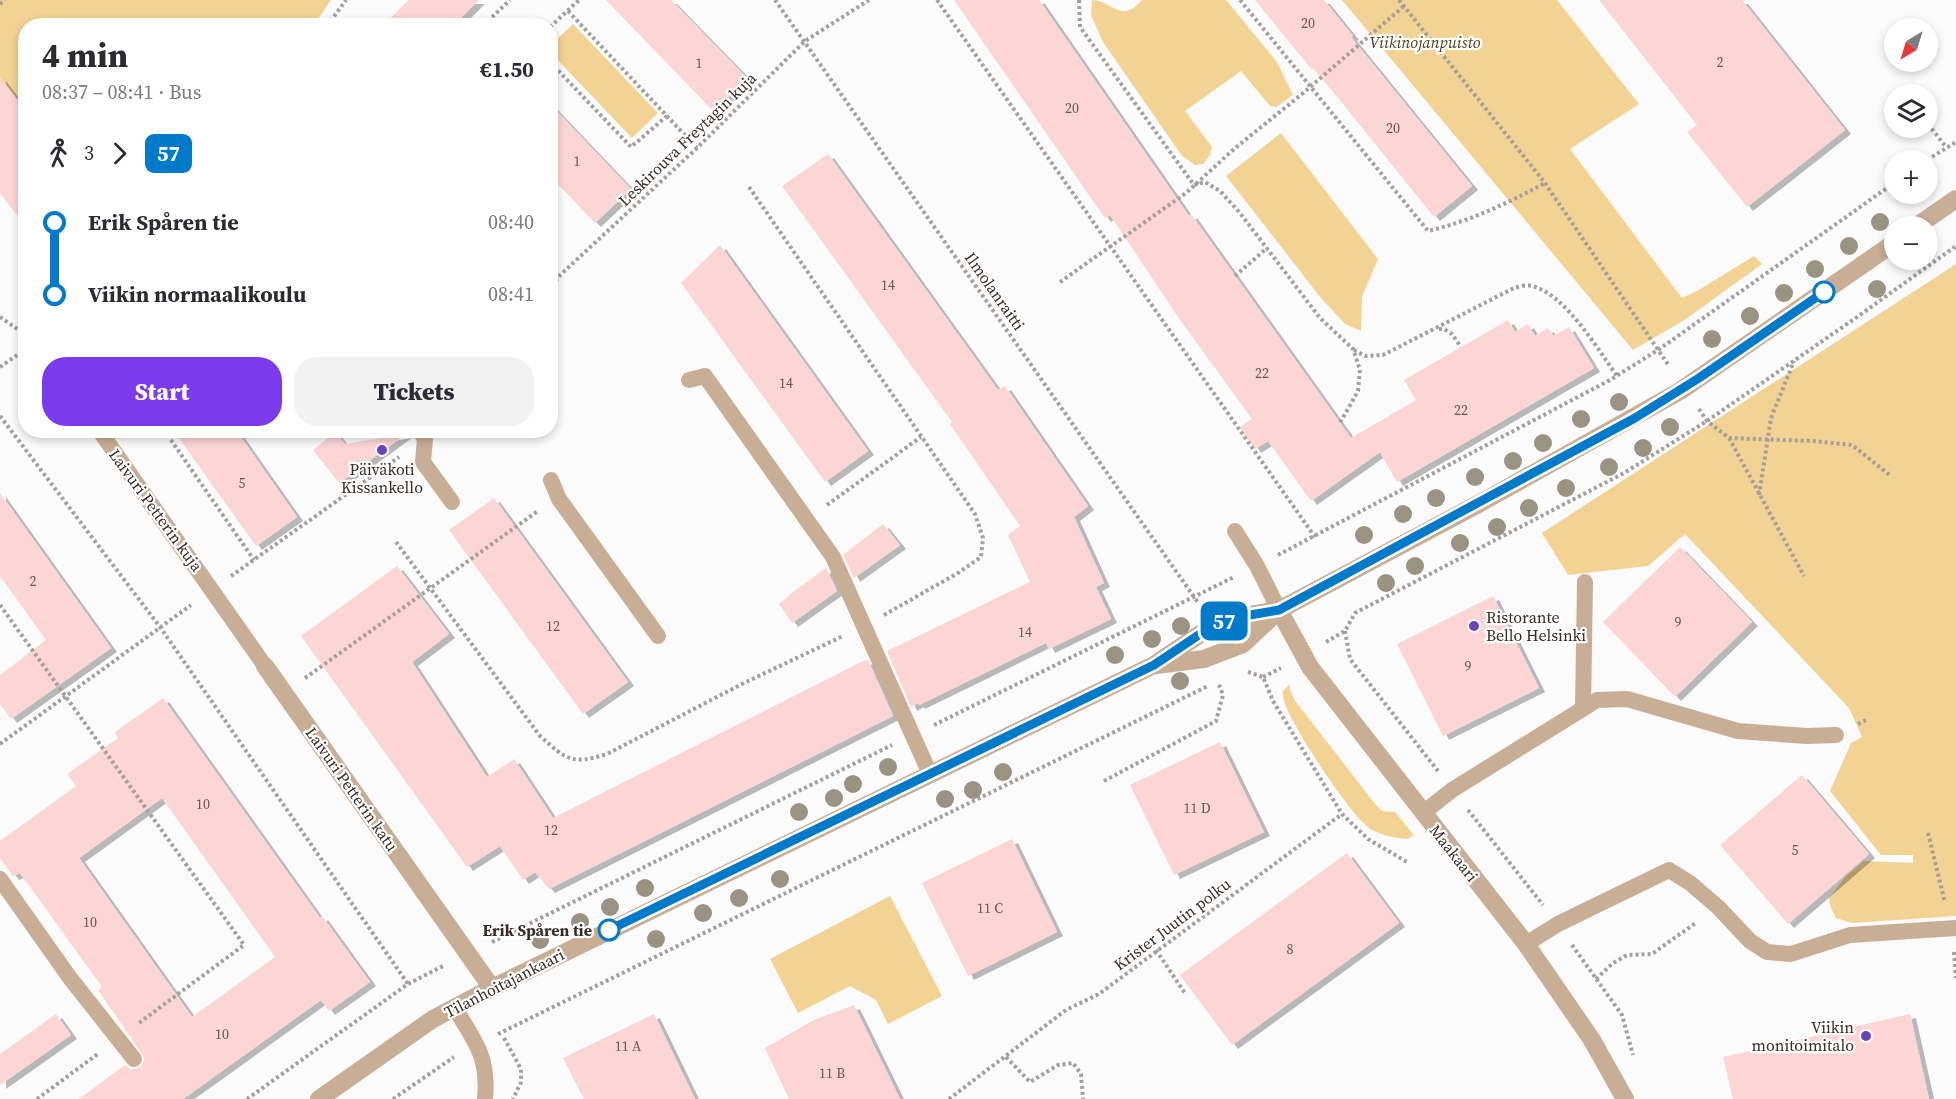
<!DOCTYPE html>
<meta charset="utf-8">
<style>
:root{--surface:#fff;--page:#f2f2f3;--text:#2b2b33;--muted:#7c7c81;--accent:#7c3aed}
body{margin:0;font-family:"Source Serif 4",serif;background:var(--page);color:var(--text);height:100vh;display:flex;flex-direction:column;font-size:22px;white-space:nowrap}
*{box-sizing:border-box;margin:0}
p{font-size:20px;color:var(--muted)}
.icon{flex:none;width:33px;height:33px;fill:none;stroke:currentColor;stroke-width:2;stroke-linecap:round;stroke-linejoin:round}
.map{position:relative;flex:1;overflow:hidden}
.side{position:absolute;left:18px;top:18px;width:540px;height:420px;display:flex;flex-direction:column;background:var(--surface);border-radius:24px;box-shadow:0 3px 9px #0003}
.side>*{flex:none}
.badge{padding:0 12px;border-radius:9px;font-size:21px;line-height:39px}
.needle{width:39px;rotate:218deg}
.tools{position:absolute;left:1884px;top:18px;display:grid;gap:12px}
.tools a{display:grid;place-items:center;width:54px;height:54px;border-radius:50%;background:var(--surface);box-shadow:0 3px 9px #0003;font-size:30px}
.map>.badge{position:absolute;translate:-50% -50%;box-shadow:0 0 0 3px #fff}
.legs{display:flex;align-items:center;gap:9px;height:66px;padding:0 24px;font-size:20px}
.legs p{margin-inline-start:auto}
.overview{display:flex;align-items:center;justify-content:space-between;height:102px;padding:0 24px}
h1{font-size:33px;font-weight:800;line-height:45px}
.action{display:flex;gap:12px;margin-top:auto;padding:12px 24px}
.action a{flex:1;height:69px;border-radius:24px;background:var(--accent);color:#fff;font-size:24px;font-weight:800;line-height:69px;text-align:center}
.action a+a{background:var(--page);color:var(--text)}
ul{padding:0 24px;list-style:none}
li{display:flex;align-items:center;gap:21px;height:72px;font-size:22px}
li i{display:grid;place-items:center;width:9px;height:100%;margin:0 8px;background:currentColor}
li i::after{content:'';width:15px;height:15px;margin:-8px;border:4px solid;border-radius:50%;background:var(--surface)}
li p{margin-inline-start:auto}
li:first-child i{background:linear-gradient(#0000 50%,currentColor 0)}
li:last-child i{background:linear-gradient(currentColor 50%,#0000 0)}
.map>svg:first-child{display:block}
.green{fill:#f2d393}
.building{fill:#fcd6d5;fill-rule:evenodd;filter:url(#shadow)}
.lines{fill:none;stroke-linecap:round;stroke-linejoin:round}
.path{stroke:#a49f9c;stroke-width:4;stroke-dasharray:3 3;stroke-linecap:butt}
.service{stroke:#c9ae96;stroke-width:16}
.minor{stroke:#c9ae96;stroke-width:18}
.tertiary{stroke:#c9ae96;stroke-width:18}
.tree{fill:#9b9381}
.line-1-casing{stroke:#fff;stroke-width:14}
.line-1{stroke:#007ac9;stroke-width:9}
.stop-1-dot{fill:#fff;stroke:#007ac9;stroke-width:3}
.poi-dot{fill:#6944bc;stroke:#fff;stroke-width:2}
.labels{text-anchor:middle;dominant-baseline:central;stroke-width:4.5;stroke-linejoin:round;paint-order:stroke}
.number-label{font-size:14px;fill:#6a5652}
.park-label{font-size:16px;font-style:italic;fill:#4d3e1d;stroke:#fff}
.street-label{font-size:16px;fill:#392c27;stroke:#fff}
.poi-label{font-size:16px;fill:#392c27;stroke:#fff}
.stop-label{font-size:16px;font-weight:bold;fill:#392c27;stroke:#fff;text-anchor:end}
</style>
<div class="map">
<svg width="1956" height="1099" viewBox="0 0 1956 1099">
<defs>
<filter id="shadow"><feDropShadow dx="6" dy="4" stdDeviation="0" flood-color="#0004"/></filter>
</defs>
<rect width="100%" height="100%" fill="#fbfbfb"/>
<g class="green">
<polygon points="0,0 331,0 314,25 26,26 25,111 0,101"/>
<path d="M 1092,0 C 1112,0 1120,25 1142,0 L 1226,0 L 1277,62 L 1293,95 L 1276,107 L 1270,106 L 1241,71 L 1185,111 L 1212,147 L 1210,155 L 1203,164 L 1195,165 L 1182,156 L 1103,42 L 1091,15 Z"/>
<polygon points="1342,0 1557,0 1639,104 1570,149 1682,298 1697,291 1754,256 1762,264 1686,319 1633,350"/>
<polygon points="573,24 658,113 632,138 551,53 551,45"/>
<polygon points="1281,133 1378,259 1362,297 1361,331 1345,324 1321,298 1226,176"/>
<polygon points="1956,264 1956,916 1852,923 1836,918 1831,908 1829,898 1846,876 1864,861 1913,863 1913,855 1881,855 1830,791 1851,743 1862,737 1849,708 1685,534 1648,566 1568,575 1542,533"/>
<path d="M 1290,684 L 1290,690 L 1296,702 L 1376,805 L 1382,811 L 1395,812 L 1414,835 L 1408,839 C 1396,838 1383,836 1372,830 C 1352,819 1293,727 1285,704 C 1283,700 1283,695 1283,691 Z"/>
<polygon points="890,896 942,996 888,1024 876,1000 850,986 798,1013 770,959"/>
</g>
<g class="building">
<polygon points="409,0 479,0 453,26 382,26"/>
<polygon points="606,0 671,0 748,79 713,111"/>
<polygon points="954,0 1039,0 1189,216 1191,214 1351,438 1416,400 1404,380 1508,320 1515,332 1528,324 1535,336 1548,328 1553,336 1569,327 1594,368 1397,482 1380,452 1311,501 1268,441 1255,449 1240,427 1252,419 1180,320 1110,215 1105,218 1095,204"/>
<polygon points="1255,0 1324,0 1353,36 1351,37 1472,186 1434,217 1338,98 1313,68 1312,70"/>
<polygon points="1599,0 1742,0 1845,130 1747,207 1687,132 1697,125"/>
<polygon points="0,77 26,111 26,227 0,193"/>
<polygon points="550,104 631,189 595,223 550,176"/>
<polygon points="828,154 998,390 1005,386 1088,506 1074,517 1104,583 1096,587 1111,619 1049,649 1046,643 919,705 918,703 911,707 887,651 1030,582 1008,535 1020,526 950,424 952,422 782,186"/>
<polygon points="720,245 868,451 825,482 681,283"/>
<polygon points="173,430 236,430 297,517 256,546"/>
<polygon points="335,432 345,444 406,434 339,483 313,450"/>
<polygon points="0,493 111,648 11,719 0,704 0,675 46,640 0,576"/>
<polygon points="494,498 628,682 583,714 449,530"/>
<polygon points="883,524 900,545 854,578 843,555"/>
<polygon points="1680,547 1752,622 1675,697 1603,622"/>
<polygon points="397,566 449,634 412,662 487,777 514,759 553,818 863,661 868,660 893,716 549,889 535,872 523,880 500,846 467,867 301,636"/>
<polygon points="826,568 837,591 792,623 779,604 789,596 789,595"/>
<polygon points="1493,596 1539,688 1443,736 1397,644"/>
<path d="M 163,698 L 320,918 L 322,916 L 370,982 L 329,1011 L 321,1000 L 183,1099 L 79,1099 L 125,1065 L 131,1069 L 140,1068 L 143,1063 L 144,1057 L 98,990 L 102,987 L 20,873 L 13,876 L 0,858 L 0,841 L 76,786 L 67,774 L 118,738 L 115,732 ZM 162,798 L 275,957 L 192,1017 L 79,858 Z"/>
<polygon points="1220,742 1264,832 1174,875 1130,785"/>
<polygon points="1802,775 1869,854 1788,924 1720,845"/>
<polygon points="1012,839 1057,932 968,976 922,883"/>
<polygon points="1347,853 1399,923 1232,1045 1180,975"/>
<polygon points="854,1005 900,1099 789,1099 765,1048 814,1020"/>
<polygon points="56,1014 71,1035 0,1085 0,1054"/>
<polygon points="654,1014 695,1099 584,1099 563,1058"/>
<polygon points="1910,1014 1929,1099 1733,1099 1723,1057"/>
</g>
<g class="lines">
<g class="path">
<polyline points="775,0 1199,604"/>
<polyline points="937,0 1315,537"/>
<polyline points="1079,0 1080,27 1194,185 1205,182 1220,191 1240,213 1320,318 1353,349 1360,370 1358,391 1340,423"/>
<path d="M 1240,0 L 1428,231 C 1470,221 1506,204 1545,183"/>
<polyline points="1399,0 1545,183 1669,366"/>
<polyline points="0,4 5,0"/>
<polyline points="568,11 697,148"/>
<polyline points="327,26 346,0"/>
<polyline points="494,26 489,20 510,0"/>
<polyline points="550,27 579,0"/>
<polyline points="550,62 631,147 667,116"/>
<polyline points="1928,124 1946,147"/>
<polyline points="1927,160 1956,142"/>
<polyline points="749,187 975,514 983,538 981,557 958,573 884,615"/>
<polyline points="550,270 557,278"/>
<polyline points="1235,276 1267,248"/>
<polyline points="1060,282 1186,193 1234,149 1302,94 1404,6"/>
<polyline points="550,311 557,278 697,148 805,41 869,0"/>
<polyline points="0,317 26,335"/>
<polyline points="1439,329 1444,329 1452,334 1461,347"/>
<path d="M 1354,350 L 1365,356 L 1383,355 L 1514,288 C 1519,287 1526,284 1532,286 C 1565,294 1597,348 1617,376"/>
<polyline points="0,367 26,349"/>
<polyline points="1699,409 1707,421 1729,438 1813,441 1852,445 1891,476"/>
<polyline points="0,416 160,627 408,984"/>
<polyline points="164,430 254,560"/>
<polyline points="1729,438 1804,576"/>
<polyline points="1759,495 1771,418 1794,361"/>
<polyline points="827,505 921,437"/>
<path d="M 396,542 L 540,736 C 567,760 571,765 607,754 L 744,683 L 843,636"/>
<polyline points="1278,555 1610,380 1658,350 1894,183"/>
<polyline points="231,576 399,457"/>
<polyline points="0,605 244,945 139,1023"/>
<polyline points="1345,631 1350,659 1438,771"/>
<polyline points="1326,642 1345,631 1355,613 1624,473 1707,421 1860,315 1956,246"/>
<polyline points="1248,672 1263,677 1273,701 1342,814 1368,839 1407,862"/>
<polyline points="1263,677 1281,668"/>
<polyline points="305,678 538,511"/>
<polyline points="1858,724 1866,720"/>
<polyline points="934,725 1234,577"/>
<polyline points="0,744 191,605"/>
<polyline points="1104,781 1216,721 1223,695 1218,682"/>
<polyline points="1468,810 1543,905"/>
<polyline points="1928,833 1945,903"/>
<polyline points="492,942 892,745"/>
<polyline points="1572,945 1622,1015 1633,1055"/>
<polyline points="1156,950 1186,995"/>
<polyline points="1954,952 1956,978"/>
<polyline points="1596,979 1613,963 1627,955 1652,954 1697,922"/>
<polyline points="498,1034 1208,686"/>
<polyline points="504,1038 521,1069 521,1082 513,1099"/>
<polyline points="1006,1057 1030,1082 1058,1065 1073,1063 1081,1074 1083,1099"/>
<polyline points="37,1099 99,1053"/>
<polyline points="247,1099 408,984 445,965"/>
<polyline points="393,1099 454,1057"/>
<polyline points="949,1099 1066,1010 1099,994 1342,814"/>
</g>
<g class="service">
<polyline points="689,380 705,376 833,557 930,774"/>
<polyline points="99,430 265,666"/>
<polyline points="419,430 425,439 423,462 452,502"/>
<polyline points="551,480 559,499 658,636"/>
<polyline points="1235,531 1257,566 1279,610"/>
<polyline points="1583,708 1585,582"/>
<polyline points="1423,813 1452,790 1597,700 1627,699 1738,731 1807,736 1836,735"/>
<polyline points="0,879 70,978 134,1059"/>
<polyline points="1526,944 1558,924 1669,870 1690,883 1718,907 1750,941 1767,952 1791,954 1850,935 1956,928"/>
<path d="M 454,1007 C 475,1041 489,1057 485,1099"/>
</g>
<g class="minor">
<polyline points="1279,610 1310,667 1526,944 1592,1040 1625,1099"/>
<polyline points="265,666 492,988"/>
</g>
<g class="tertiary">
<polyline points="1917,226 1956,199"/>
<polyline points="1156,665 1204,659 1243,644 1279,610 1484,501 1680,391 1894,243"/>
<polyline points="319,1099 433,1019 492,988 1154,665 1212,626 1232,618 1279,610"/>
</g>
</g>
<g class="tree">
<circle cx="1880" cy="222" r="9"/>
<circle cx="1849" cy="246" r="9"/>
<circle cx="1815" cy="269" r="9"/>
<circle cx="1877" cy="289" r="9"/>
<circle cx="1784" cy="293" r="9"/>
<circle cx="1750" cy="316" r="9"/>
<circle cx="1712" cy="339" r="9"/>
<circle cx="1619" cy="402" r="9"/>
<circle cx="1581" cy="419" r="9"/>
<circle cx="1670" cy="427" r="9"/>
<circle cx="1543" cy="443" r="9"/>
<circle cx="1643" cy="448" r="9"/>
<circle cx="1513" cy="461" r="9"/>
<circle cx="1609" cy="467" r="9"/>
<circle cx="1475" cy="477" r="9"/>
<circle cx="1566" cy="488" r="9"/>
<circle cx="1436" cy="498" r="9"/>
<circle cx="1529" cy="508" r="9"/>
<circle cx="1403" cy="514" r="9"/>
<circle cx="1497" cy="527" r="9"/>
<circle cx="1364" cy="535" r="9"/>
<circle cx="1460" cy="543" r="9"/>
<circle cx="1415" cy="566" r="9"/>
<circle cx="1386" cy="583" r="9"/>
<circle cx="1181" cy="626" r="9"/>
<circle cx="1152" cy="639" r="9"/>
<circle cx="1115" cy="655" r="9"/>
<circle cx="1180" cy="681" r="9"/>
<circle cx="888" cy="767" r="9"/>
<circle cx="1003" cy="772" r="9"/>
<circle cx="853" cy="784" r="9"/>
<circle cx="973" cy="790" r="9"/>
<circle cx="834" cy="798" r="9"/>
<circle cx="945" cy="799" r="9"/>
<circle cx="799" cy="812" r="9"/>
<circle cx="780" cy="879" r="9"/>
<circle cx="645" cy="888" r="9"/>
<circle cx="739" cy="898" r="9"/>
<circle cx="610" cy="907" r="9"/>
<circle cx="703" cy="913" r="9"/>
<circle cx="580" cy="922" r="9"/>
<circle cx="656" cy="939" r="9"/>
<circle cx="540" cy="940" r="9"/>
</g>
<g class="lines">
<defs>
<polyline id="line-1" points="609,930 1154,665 1212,626 1232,618 1279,610 1635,418 1699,378 1824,292"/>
</defs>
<use href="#line-1" class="line-1-casing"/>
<use href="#line-1" class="line-1"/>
</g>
<g class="stop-1-dot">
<circle cx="1824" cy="292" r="10"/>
<circle cx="609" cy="930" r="10"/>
</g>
<g class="poi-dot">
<circle cx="382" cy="450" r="6"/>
<circle cx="1474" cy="626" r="6"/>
<circle cx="1866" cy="1036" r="6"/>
</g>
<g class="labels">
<g class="number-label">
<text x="1308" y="23">20</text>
<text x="1720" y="62">2</text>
<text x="699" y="63">1</text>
<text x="1072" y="108">20</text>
<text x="1393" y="128">20</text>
<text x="577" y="161">1</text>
<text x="888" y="285">14</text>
<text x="1262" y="373">22</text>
<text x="786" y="383">14</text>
<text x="1461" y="410">22</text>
<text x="242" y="483">5</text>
<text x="33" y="581">2</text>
<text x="1678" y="622">9</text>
<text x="553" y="626">12</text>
<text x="1025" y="632">14</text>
<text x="1468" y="666">9</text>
<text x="203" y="804">10</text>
<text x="1197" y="808">11 D</text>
<text x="551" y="830">12</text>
<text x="1795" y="850">5</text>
<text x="990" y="908">11 C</text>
<text x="90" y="922">10</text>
<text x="1290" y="949">8</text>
<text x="222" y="1034">10</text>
<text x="628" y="1046">11 A</text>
<text x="832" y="1073">11 B</text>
</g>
<g class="park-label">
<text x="1425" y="42">Viikinojanpuisto</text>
</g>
<g class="street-label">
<text transform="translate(687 139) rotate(-44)">Leskirouva Freytagin kuja</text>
<text transform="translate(995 291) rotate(55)">Ilmolanraitti</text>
<text transform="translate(156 510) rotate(54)">Laivuri Petterin kuja</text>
<text transform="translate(352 789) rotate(55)">Laivuri Petterin katu</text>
<text transform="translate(1454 853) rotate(52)">Maakaari</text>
<text transform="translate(1172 924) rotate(-37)">Krister Juutin polku</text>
<text transform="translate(504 983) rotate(-27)">Tilanhoitajankaari</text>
</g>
<g class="poi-label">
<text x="382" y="469">Päiväkoti<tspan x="382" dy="18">Kissankello</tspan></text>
<text x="1486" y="617" text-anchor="start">Ristorante<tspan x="1486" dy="18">Bello Helsinki</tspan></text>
<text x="1854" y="1027" text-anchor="end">Viikin<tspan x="1854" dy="18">monitoimitalo</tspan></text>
</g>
<g class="stop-label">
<text x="592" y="930">Erik Spåren tie</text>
</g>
</g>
</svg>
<div class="tools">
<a><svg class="needle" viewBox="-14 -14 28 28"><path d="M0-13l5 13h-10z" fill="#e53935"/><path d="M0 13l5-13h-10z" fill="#7c7c81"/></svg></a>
<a><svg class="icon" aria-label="layers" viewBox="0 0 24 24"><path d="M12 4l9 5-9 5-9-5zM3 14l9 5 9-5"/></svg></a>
<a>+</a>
<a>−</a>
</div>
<b class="badge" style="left:1224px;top:621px;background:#007ac9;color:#fff">57</b>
<section class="side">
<div class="overview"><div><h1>4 min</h1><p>08:37 – 08:41 · Bus</p></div><b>€1.50</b></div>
<div class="legs"><svg class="icon" aria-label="walk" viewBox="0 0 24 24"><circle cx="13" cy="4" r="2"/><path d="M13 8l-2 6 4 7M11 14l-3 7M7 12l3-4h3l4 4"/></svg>3<svg class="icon" aria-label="forward" viewBox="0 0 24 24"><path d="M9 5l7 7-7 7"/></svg><b class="badge" style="background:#007ac9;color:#fff">57</b></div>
<ul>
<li><i style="color:#007ac9"></i><b>Erik Spåren tie</b><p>08:40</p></li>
<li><i style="color:#007ac9"></i><b>Viikin normaalikoulu</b><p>08:41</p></li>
</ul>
<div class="action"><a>Start</a><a>Tickets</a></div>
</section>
</div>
